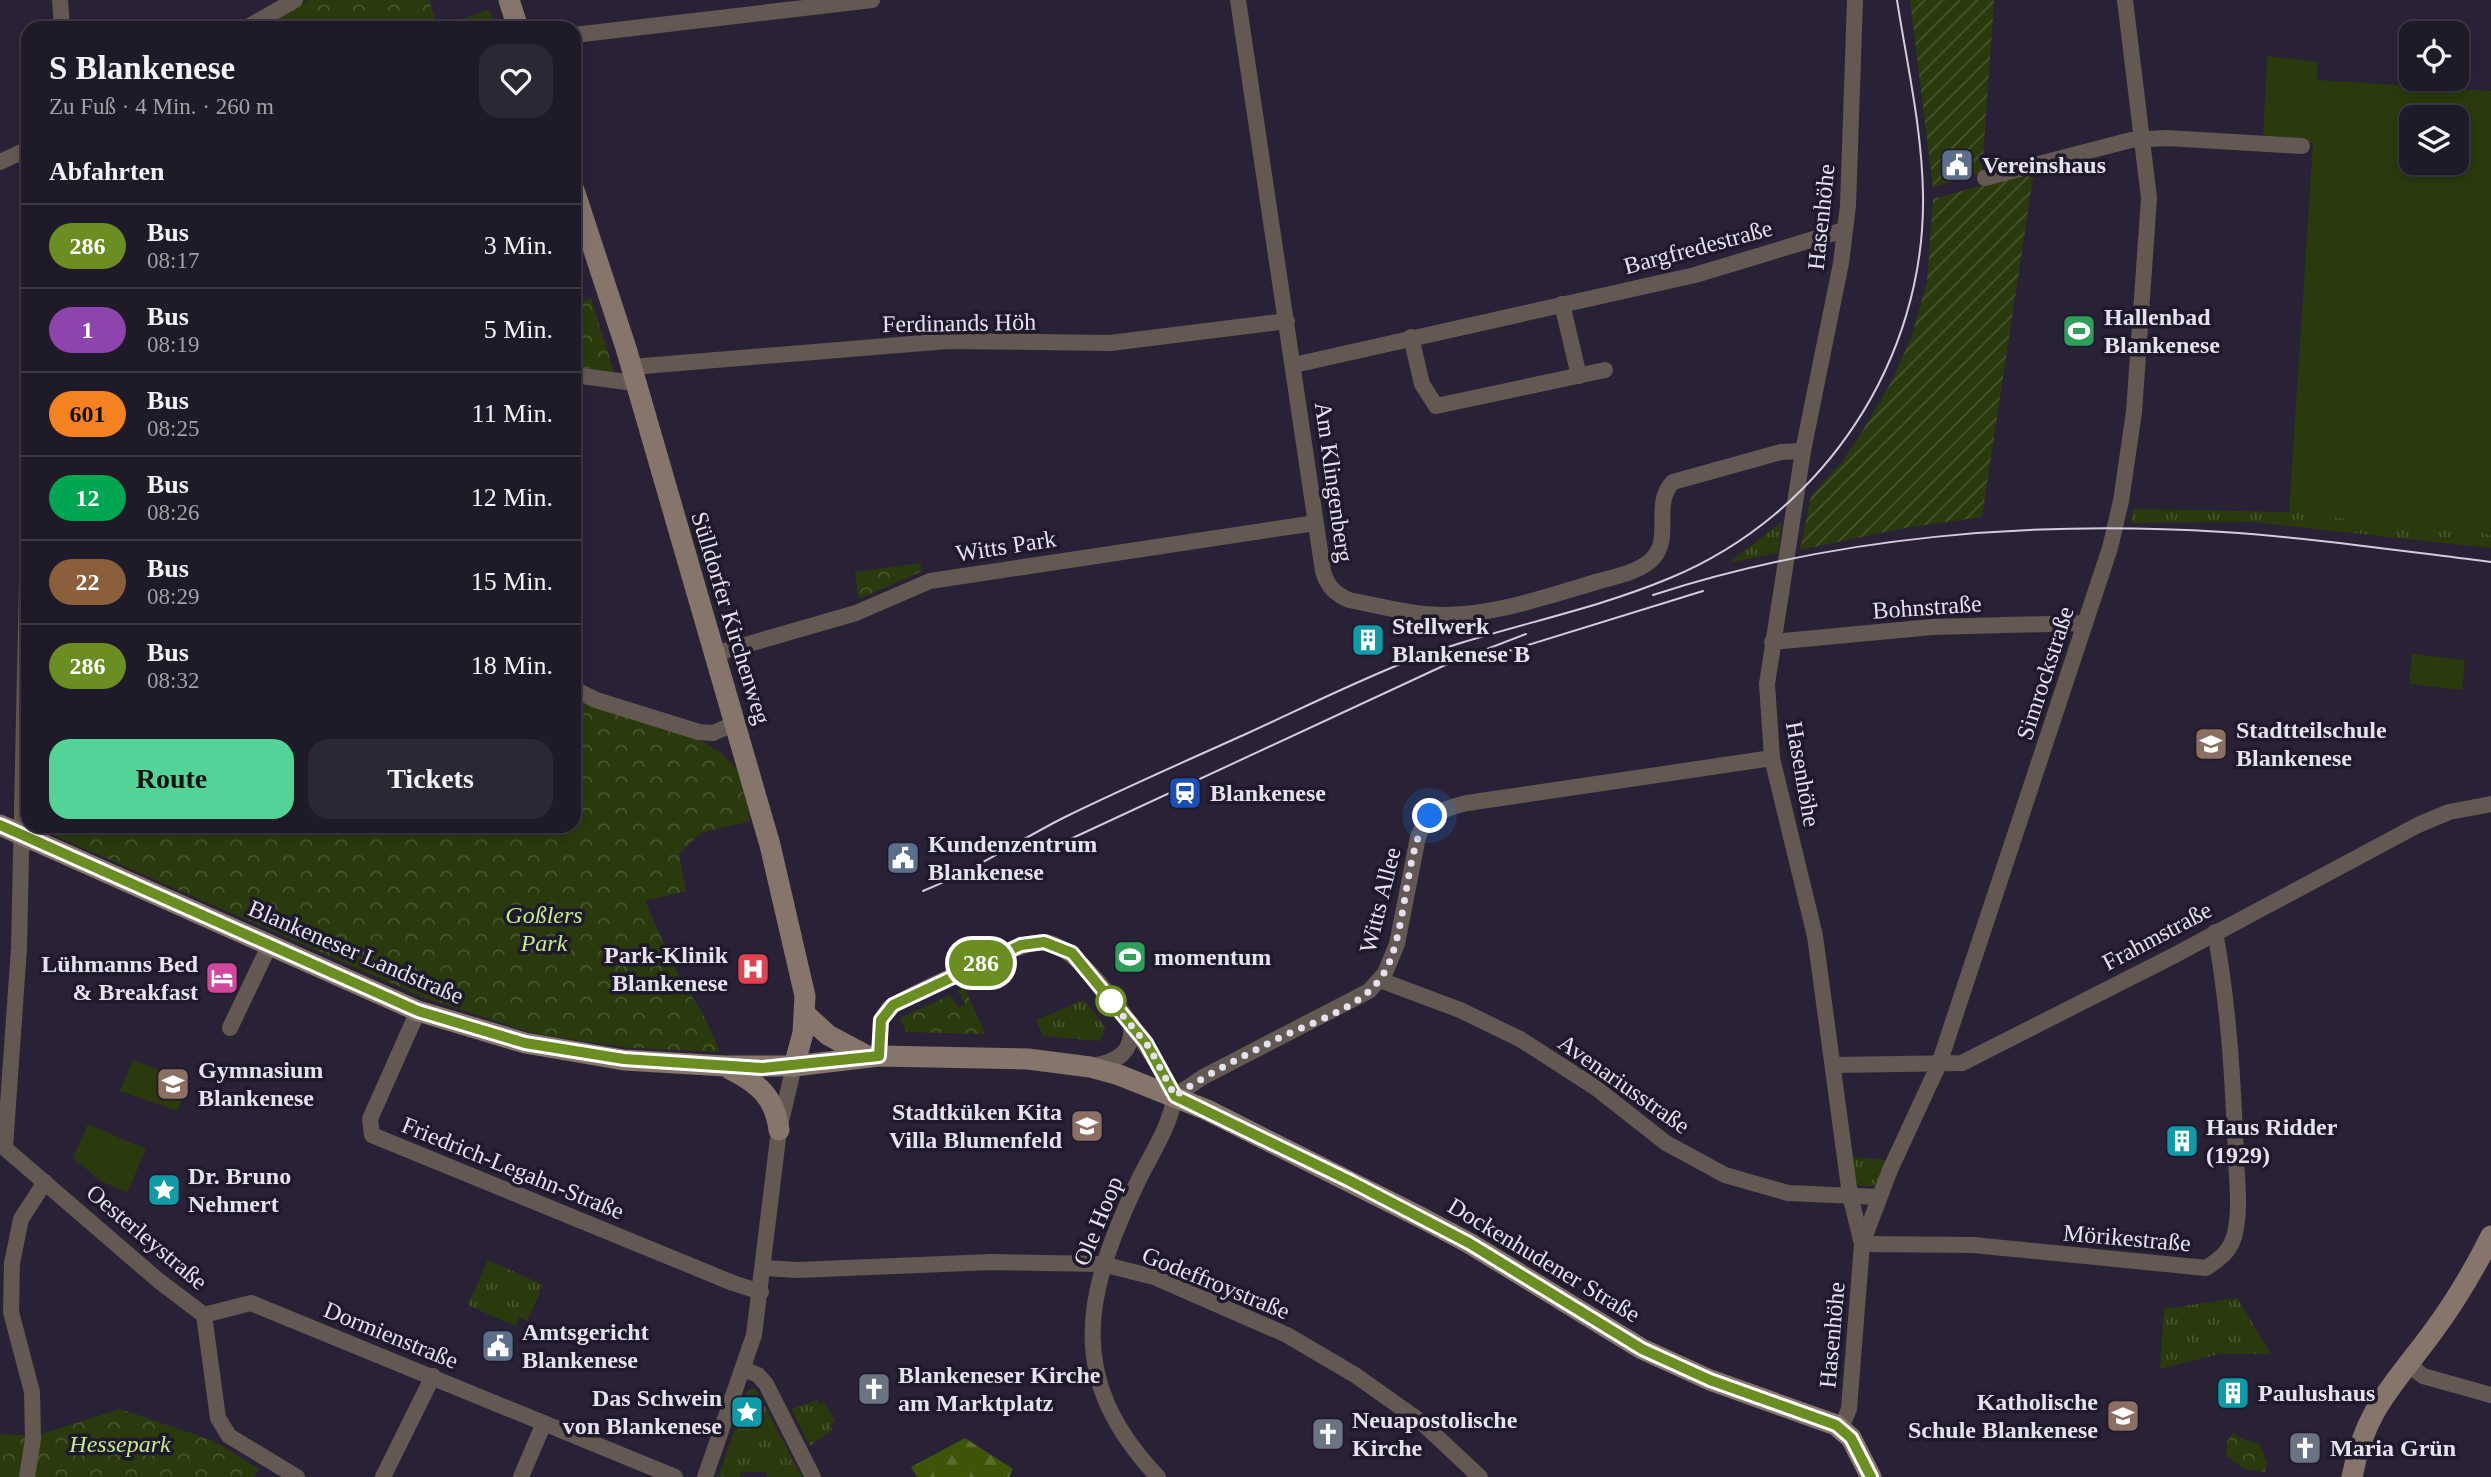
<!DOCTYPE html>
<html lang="de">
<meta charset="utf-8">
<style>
:root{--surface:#1f1a28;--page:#2c2734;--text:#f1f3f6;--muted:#a1a1a8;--line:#3c3845;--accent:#54d396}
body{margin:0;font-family:Georgia,serif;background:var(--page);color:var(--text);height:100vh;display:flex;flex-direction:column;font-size:26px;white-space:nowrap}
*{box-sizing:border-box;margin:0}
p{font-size:23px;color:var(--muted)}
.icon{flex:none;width:38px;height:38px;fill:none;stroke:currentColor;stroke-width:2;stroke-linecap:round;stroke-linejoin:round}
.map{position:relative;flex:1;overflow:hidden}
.side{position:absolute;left:21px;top:21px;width:560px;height:812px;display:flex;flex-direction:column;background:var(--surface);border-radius:21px;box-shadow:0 4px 10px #0003,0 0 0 2px var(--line)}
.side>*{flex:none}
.badge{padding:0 14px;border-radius:23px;font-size:24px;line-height:46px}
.controls{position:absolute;left:2399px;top:21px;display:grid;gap:14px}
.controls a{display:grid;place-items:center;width:70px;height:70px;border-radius:14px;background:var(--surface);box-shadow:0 4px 10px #0003,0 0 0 2px var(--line);font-size:35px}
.you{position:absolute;width:35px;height:35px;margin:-18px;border:5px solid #fff;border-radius:50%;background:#1a73e8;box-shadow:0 0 0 10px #1a73e833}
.map>.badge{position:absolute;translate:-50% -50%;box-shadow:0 0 0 4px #fff}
h2{padding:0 28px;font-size:26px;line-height:63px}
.round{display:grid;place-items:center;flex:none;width:74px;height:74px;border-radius:21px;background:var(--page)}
.head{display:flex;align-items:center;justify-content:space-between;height:119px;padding:0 28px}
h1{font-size:33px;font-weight:800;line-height:52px}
.cta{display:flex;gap:14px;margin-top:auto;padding:14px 28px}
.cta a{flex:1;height:80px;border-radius:21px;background:var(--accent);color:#111;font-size:28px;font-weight:800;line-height:80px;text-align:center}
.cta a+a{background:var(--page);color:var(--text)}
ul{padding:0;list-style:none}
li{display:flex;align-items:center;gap:21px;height:84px;padding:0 28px;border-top:2px solid var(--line)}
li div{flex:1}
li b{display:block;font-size:26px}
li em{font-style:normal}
li .badge{min-width:77px;font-weight:700;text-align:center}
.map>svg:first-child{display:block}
.grass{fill:url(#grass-tufts)}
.forest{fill:url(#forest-firs)}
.park{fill:url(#park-crowns)}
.garden{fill:url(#garden-furrows)}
.pitch{fill:#2a3a0c;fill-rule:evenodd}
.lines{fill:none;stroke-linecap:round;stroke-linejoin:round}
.street{stroke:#635952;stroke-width:16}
.secondary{stroke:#85756b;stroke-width:21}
.tram{stroke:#d1cddc;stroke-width:2}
.line-casing{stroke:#fff;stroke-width:16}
.line{stroke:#6b8e23;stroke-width:10}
.walk{stroke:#e5e1ef;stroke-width:7;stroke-dasharray:0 12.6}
.stop-dot{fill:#fff;stroke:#6b8e23;stroke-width:3.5}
.labels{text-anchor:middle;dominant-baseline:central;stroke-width:7;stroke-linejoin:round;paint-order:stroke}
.poi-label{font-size:24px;font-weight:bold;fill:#e5e1ef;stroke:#1f192c;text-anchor:start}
.street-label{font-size:24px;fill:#e5e1ef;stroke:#1f192c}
.park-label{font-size:24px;font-style:italic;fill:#c5eb89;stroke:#1f192c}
</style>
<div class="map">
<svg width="2491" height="1477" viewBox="0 0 2491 1477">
<defs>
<pattern id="grass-tufts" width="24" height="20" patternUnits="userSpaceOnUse" patternTransform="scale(1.75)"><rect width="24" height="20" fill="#2a3a0c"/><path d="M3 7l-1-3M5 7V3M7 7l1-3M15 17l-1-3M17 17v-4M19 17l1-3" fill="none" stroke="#495630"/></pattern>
<pattern id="forest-firs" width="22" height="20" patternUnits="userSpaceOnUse" patternTransform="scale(1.75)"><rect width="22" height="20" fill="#3e5508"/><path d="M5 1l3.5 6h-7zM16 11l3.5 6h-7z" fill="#5a6d2c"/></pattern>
<pattern id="park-crowns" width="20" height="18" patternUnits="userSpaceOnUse" patternTransform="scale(1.75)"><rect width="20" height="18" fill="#2a3a0c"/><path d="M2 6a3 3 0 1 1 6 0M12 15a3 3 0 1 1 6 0" fill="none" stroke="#495630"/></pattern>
<pattern id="garden-furrows" width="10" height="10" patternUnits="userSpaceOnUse" patternTransform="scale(1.75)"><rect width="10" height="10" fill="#2a3a0c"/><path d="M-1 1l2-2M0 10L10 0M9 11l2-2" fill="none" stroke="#495630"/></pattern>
</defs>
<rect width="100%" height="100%" fill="#292236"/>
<g class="grass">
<polygon points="2133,509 2289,512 2491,534 2491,548 2252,522 2131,523"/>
<polygon points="1782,522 1778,553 1728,563"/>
<polygon points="1084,1000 1105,1027 1100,1041 1043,1036 1036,1020"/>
<polygon points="1852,1157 1888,1160 1878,1186 1860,1186 1855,1182"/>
<polygon points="488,1260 543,1285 527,1321 519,1317 515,1326 468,1305"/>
<polygon points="2237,1298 2271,1354 2219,1354 2160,1369 2164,1309"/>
<polygon points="753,1388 756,1390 802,1477 767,1477 766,1472 741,1472 740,1477 718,1477 749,1390"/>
<polygon points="817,1400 819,1405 824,1402 835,1422 830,1425 832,1430 810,1446 791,1409"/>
</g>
<polygon class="forest" points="965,1438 1013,1469 1009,1477 917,1477 911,1467"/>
<g class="park">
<polygon points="308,0 429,0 438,28 489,9 496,28 257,28"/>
<polygon points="591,298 615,375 574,368 574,303"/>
<polygon points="920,563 922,571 859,599 855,572"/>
<path d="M 574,695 C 616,710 713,732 736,769 C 746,784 747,804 750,821 L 701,833 L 679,853 L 686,891 L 645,901 L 675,969 L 705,1018 L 720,1052 L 631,1048 L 536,1034 L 427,999 L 33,826 L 574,826 Z"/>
<polygon points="965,988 985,1034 906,1032 900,1018 950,995 958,1007 965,1005 960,993 955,992"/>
<polygon points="120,1409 214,1441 259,1469 254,1477 0,1477 0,1434 35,1436"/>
<polygon points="2234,1432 2238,1437 2259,1444 2267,1461 2265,1472 2244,1469 2226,1455 2227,1441"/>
</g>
<g class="garden">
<polygon points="1910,0 1994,0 1982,173 1933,187"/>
<polygon points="2034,171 1982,517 1904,528 1800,550 1811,496 1842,462 1863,430 1893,379 1912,335 1927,282 1933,199"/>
</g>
<g class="pitch">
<path d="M 2267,56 L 2318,62 L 2317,80 L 2491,91 L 2491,534 L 2289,512 L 2313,143 L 2263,139 ZM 2412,117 L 2457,117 L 2457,163 L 2412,163 Z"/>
<polygon points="2412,654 2465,660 2462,690 2409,684"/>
<polygon points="133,1060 190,1082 177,1111 120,1091"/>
<polygon points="88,1124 146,1149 127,1193 101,1181 73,1158"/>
</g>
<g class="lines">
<g class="street">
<polyline points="60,0 62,28"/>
<path d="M 1238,0 L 1323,571 C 1327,586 1335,594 1349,600 C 1380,606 1413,615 1445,615 C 1497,614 1546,597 1596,582 C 1613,577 1642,572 1654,557 C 1672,536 1652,503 1673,482 L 1781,452 L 1803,451"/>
<polyline points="246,28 295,0"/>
<polyline points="574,35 872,0"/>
<polyline points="0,162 28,149"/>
<polyline points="1985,178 2131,140 2167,138 2302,146"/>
<polyline points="1562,304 1579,376"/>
<polyline points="1411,337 1422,384 1436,406 1605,370"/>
<polyline points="1294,365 1695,275 1844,230"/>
<polyline points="631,367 948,341 1110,343 1287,321"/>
<polyline points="574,375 634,383"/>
<polyline points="1772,642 1932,627 2085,623"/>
<polyline points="714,654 856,613 930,581 1315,523"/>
<polyline points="574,689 596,700 699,732 713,733 734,724"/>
<polyline points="1380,980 1460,1010 1520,1039 1596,1088 1666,1143 1725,1175 1788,1193 1879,1197"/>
<polyline points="418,1011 370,1119 372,1135 733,1283 761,1292"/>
<polyline points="230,1028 269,946"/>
<path d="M 879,1056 L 881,1020 L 889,1008 C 911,994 1023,940 1044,942 C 1085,945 1157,1059 1175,1096"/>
<polyline points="1834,1065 1962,1063 2173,956 2418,825 2449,812 2491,804"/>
<path d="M 1092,1066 C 1118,1062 1134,1052 1131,1023"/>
<path d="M 1175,1096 L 1203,1077 L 1369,991 L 1385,973 L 1397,944 L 1418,837 C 1427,813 1444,809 1467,803 L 1772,758"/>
<polyline points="0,1144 159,1281 204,1315 218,1418 229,1436 297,1477"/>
<polyline points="5,1147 19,948 28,535"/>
<polyline points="1862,1244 1890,1170 1939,1064 2110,548 2121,501 2134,412 2149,198 2125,0"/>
<path d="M 1862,1244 L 1973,1245 L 2206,1268 C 2219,1259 2229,1253 2234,1237 C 2241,1212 2237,1183 2236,1157 C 2233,1081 2229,1007 2215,932"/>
<polyline points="764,1268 798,1270 992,1262 1102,1264 1154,1277 1287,1335 1355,1375 1420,1421 1480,1477"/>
<polyline points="204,1315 251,1303 675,1477"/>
<polyline points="2408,1364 2423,1376 2491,1395"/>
<polyline points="744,1369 758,1375 766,1384 813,1477"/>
<polyline points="1841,1428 1849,1409 1862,1244 1850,1195 1815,936 1772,758 1767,684 1803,451 1841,263 1848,206 1855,0"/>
<polyline points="27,1477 33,1439 32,1392 11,1312 12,1263 21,1219 45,1182"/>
<polyline points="383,1477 433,1376"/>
<polyline points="521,1477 544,1423"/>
<polyline points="705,1477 754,1335 779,1130 794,1066"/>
<path d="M 1158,1477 C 1063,1377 1085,1292 1139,1179 C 1153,1151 1169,1128 1175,1096"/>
</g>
<g class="secondary">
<polyline points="509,0 518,28"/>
<polyline points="574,190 626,348 770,845 805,996 803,1033 794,1066"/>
<polyline points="0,825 418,1011 525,1043 624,1060 725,1066 794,1066 879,1056 1028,1059 1090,1067 1119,1075 1207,1110 1420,1217 1469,1243 1642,1349 1710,1380 1836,1425 1851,1438 1871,1477"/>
<polyline points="805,1014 828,1035 869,1057"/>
<path d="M 730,1069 C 758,1083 775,1097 779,1130"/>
<path d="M 2352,1477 C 2365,1409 2393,1386 2432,1333 C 2455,1302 2474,1270 2491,1236"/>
</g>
<g class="tram">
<path d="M 1653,595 C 1835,536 2033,520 2223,532 C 2313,538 2402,551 2491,562"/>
<polyline points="1486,658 1703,591"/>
<polyline points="1064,842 1443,666 1526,634"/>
<polyline points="1069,853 1096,840"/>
<path d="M 923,891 C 973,871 1016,842 1063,818 C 1124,788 1186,761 1248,733 C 1298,710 1347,686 1398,665 C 1487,629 1582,615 1670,578 C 1824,514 1926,359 1923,194 C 1922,129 1907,64 1897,0"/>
</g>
</g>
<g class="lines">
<defs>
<polyline id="line" points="0,825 418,1011 525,1043 624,1059 762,1068 879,1056 881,1020 893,1005 1021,945 1044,942 1072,953 1146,1043 1175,1096 1350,1181 1469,1243 1642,1349 1710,1380 1836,1425 1851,1438 1871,1477"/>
</defs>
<use href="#line" class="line-casing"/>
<use href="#line" class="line"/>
<path class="walk" d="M 1111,1001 L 1109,999 L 1149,1047 L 1175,1096 C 1207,1074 1242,1057 1277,1039 C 1311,1022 1364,1008 1384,973 C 1408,933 1404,844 1430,816"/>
</g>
<defs>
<symbol id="civic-square" viewBox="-11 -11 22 22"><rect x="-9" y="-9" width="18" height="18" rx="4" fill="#5c6f8a" stroke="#1f192c"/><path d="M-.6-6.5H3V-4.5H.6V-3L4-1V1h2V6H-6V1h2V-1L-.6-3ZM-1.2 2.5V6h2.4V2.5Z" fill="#fff"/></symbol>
<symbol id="stadium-square" viewBox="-11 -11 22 22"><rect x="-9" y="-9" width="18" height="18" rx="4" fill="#2e9e5b" stroke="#1f192c"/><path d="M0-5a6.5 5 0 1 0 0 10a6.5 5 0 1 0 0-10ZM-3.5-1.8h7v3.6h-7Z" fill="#fff"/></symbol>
<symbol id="building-square" viewBox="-11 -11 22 22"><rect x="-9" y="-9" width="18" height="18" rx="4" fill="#0f9aa8" stroke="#1f192c"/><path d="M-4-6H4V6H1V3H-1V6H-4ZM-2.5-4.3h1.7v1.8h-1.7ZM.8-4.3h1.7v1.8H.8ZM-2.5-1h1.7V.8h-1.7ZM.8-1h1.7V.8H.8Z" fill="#fff"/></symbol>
<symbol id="school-square" viewBox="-11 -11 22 22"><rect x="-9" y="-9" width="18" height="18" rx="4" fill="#8d6e63" stroke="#1f192c"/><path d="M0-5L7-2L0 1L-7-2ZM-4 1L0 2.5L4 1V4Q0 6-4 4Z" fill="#fff"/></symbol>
<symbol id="station-square" viewBox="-11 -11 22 22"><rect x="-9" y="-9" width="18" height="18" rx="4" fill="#1a4fb4" stroke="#1f192c"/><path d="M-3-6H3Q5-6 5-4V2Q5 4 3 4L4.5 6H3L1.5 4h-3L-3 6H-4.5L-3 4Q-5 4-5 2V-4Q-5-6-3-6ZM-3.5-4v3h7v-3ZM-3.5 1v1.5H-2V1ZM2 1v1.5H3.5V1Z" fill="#fff"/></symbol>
<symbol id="hospital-square" viewBox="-11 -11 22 22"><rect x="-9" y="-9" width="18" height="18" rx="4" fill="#e0444e" stroke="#1f192c"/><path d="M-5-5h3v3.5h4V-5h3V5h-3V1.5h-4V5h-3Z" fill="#fff"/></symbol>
<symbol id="hotel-square" viewBox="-11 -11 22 22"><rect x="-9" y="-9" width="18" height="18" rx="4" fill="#d1479c" stroke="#1f192c"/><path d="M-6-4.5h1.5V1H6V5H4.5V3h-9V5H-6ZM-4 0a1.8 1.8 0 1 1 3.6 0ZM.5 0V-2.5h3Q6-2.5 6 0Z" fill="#fff"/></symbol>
<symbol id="sight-square" viewBox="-11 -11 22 22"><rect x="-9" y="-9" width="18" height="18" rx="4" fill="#0f9aa8" stroke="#1f192c"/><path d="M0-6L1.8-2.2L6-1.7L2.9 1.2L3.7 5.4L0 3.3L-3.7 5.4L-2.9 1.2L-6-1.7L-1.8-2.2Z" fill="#fff"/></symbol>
<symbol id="church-square" viewBox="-11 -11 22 22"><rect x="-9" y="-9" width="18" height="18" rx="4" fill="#6b7280" stroke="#1f192c"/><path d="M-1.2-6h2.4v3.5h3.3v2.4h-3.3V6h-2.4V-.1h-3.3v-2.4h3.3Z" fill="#fff"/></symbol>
</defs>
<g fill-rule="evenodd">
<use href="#civic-square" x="1938" y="146" width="38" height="38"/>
<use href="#stadium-square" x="2060" y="312" width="38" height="38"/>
<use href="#building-square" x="1349" y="621" width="38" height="38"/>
<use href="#school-square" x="2192" y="725" width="38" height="38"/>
<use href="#station-square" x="1166" y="774" width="38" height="38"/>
<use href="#civic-square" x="884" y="839" width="38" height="38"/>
<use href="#stadium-square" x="1111" y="938" width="38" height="38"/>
<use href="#hospital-square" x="734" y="950" width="38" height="38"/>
<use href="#hotel-square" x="203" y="959" width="38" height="38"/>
<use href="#school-square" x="154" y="1065" width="38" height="38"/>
<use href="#school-square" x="1068" y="1107" width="38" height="38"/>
<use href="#building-square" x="2163" y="1122" width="38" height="38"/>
<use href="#sight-square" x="145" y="1171" width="38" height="38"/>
<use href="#civic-square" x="479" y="1327" width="38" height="38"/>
<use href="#church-square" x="855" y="1370" width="38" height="38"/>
<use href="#building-square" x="2214" y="1374" width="38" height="38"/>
<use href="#sight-square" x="728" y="1393" width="38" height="38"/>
<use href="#school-square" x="2104" y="1397" width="38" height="38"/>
<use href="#church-square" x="1309" y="1415" width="38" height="38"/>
<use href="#church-square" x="2286" y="1429" width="38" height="38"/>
</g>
<circle class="stop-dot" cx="1111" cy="1001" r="14"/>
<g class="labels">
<g class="poi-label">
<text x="1982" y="165">Vereinshaus</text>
<text x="2104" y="317">Hallenbad<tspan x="2104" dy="28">Blankenese</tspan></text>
<text x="1392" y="626">Stellwerk<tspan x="1392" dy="28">Blankenese B</tspan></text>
<text x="2236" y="730">Stadtteilschule<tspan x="2236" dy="28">Blankenese</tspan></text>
<text x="1210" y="793">Blankenese</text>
<text x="928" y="844">Kundenzentrum<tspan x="928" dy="28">Blankenese</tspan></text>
<text x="728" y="955" text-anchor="end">Park-Klinik<tspan x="728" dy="28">Blankenese</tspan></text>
<text x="1154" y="957">momentum</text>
<text x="198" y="964" text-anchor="end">Lühmanns Bed<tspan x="198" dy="28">&amp; Breakfast</tspan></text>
<text x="198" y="1070">Gymnasium<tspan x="198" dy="28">Blankenese</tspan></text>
<text x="1062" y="1112" text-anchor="end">Stadtküken Kita<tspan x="1062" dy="28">Villa Blumenfeld</tspan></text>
<text x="2206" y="1127">Haus Ridder<tspan x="2206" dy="28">(1929)</tspan></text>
<text x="188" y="1176">Dr. Bruno<tspan x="188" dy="28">Nehmert</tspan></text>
<text x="522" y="1332">Amtsgericht<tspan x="522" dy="28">Blankenese</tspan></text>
<text x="898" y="1375">Blankeneser Kirche<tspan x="898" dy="28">am Marktplatz</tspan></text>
<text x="2258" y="1393">Paulushaus</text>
<text x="722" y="1398" text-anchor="end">Das Schwein<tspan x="722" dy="28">von Blankenese</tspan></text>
<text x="2098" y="1402" text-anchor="end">Katholische<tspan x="2098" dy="28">Schule Blankenese</tspan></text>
<text x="1352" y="1420">Neuapostolische<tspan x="1352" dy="28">Kirche</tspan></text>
<text x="2330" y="1448">Maria Grün</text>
</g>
<g class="street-label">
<text transform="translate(1821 217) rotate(-84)">Hasenhöhe</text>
<text transform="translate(1698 247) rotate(-15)">Bargfredestraße</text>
<text transform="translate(959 323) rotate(-1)">Ferdinands Höh</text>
<text transform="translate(1334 482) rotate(82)">Am Klingenberg</text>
<text transform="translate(1006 546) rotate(-9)">Witts Park</text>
<text transform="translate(1927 607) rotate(-4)">Bohnstraße</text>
<text transform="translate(731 618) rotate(73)">Sülldorfer Kirchenweg</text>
<text transform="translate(2045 673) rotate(-72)">Simrockstraße</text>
<text transform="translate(1803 774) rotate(80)">Hasenhöhe</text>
<text transform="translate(1380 900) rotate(-76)">Witts Allee</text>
<text transform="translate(2157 936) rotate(-28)">Frahmstraße</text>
<text transform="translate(356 952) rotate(23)">Blankeneser Landstraße</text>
<text transform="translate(1624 1084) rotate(35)">Avenariusstraße</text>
<text transform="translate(513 1168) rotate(22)">Friedrich-Legahn-Straße</text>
<text transform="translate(1098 1221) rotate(-68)">Ole Hoop</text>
<text transform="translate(147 1237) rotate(40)">Oesterleystraße</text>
<text transform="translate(2127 1238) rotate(5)">Mörikestraße</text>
<text transform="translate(1544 1260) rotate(31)">Dockenhudener Straße</text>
<text transform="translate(1216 1283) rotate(22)">Godeffroystraße</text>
<text transform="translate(391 1335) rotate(22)">Dormienstraße</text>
<text transform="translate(1832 1335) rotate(-85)">Hasenhöhe</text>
</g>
<g class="park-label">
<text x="544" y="915">Goßlers<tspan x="544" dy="28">Park</tspan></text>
<text x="120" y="1444">Hessepark</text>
</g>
</g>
</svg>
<div class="controls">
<a><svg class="icon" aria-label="locate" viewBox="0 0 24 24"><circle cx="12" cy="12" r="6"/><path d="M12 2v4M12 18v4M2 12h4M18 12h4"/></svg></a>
<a><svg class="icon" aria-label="layers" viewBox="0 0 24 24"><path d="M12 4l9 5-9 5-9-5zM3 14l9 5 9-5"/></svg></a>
</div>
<div class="you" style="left:1430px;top:816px"></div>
<b class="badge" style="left:981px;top:963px;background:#6b8e23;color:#fff">286</b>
<section class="side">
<div class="head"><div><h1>S Blankenese</h1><p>Zu Fuß · 4 Min. · 260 m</p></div><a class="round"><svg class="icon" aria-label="heart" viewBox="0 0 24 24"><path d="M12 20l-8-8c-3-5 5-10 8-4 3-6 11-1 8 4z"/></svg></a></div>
<h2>Abfahrten</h2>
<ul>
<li><span class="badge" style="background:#6b8e23;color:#fff">286</span><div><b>Bus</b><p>08:17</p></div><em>3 Min.</em></li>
<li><span class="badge" style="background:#8e44ad;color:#fff">1</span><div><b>Bus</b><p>08:19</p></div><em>5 Min.</em></li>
<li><span class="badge" style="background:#f58220;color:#111">601</span><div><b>Bus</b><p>08:25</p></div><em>11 Min.</em></li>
<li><span class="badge" style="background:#00a651;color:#fff">12</span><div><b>Bus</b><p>08:26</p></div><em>12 Min.</em></li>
<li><span class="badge" style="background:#8b5e3c;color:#fff">22</span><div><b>Bus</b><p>08:29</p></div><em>15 Min.</em></li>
<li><span class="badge" style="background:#6b8e23;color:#fff">286</span><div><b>Bus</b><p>08:32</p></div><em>18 Min.</em></li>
</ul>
<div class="cta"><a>Route</a><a>Tickets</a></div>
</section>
</div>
